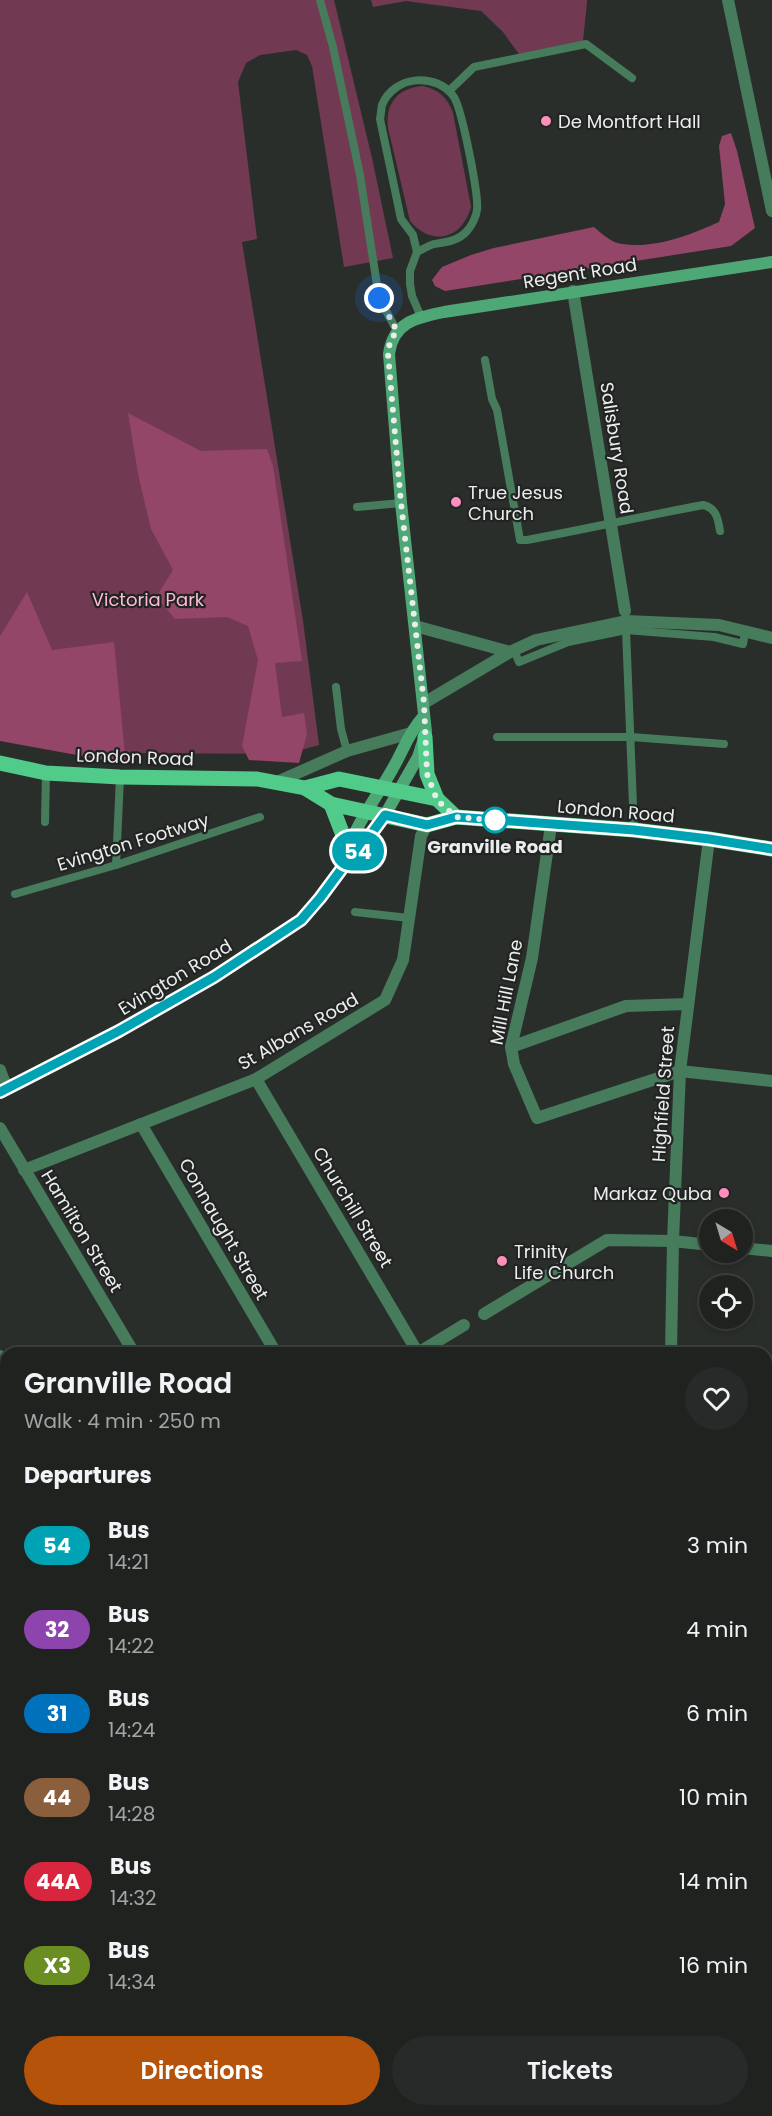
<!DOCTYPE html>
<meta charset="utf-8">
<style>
:root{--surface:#202220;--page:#282a29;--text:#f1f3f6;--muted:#a2a4a5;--line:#3d3f3e;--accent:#b45309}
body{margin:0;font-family:Poppins,sans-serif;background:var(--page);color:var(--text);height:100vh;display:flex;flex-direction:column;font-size:22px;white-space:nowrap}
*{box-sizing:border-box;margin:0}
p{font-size:20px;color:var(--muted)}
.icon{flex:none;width:33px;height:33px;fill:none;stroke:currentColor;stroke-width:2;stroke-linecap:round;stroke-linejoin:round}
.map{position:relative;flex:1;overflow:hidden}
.drawer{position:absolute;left:0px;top:1347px;width:772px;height:770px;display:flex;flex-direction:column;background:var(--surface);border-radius:18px 18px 0 0;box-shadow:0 3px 9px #0003,0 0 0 2px var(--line)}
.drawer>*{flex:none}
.badge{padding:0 12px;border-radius:20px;font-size:21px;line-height:39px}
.needle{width:39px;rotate:142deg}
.controls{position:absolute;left:699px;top:1209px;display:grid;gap:12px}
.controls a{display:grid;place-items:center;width:54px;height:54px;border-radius:50%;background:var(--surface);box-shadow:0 3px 9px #0003,0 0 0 2px var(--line);font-size:30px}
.you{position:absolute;width:30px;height:30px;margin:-15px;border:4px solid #fff;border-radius:50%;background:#1a73e8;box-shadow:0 0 0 9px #1a73e833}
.map>.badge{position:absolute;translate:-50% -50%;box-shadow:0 0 0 3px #fff}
h2{padding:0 24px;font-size:22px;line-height:54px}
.round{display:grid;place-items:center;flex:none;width:63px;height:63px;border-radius:32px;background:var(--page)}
.headline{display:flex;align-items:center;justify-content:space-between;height:102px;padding:0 24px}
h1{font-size:28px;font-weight:600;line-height:45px}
.cta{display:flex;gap:12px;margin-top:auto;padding:12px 24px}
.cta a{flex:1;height:69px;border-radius:36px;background:var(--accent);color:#fff;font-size:24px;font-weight:600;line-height:69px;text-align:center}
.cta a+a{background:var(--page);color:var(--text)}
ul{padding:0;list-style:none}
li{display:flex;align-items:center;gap:18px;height:84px;padding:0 24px}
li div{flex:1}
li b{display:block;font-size:22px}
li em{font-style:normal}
li .badge{min-width:66px;font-weight:700;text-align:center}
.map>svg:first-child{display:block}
.green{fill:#723a52}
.forest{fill:#934667}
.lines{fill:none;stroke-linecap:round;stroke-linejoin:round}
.lane{stroke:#467c5c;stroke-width:8}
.street{stroke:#467c5c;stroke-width:12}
.secondary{stroke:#4ea876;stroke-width:12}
.primary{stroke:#51cb89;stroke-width:15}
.line-casing{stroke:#fff;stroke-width:14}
.line{stroke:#00a3b4;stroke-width:9}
.walk{stroke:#ebedec;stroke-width:6;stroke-dasharray:0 10.8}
.poi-dot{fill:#fe8ebc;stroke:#212422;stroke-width:2}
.stop-dot{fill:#fff;stroke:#00a3b4;stroke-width:3}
.labels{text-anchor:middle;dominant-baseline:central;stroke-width:4.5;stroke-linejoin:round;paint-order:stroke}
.poi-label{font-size:18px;fill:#ebedec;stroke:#212422;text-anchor:start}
.street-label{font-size:18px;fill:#ebedec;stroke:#212422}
.park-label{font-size:18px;fill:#febad4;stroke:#212422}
.stop-label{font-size:18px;font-weight:bold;fill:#ebedec;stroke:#212422}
</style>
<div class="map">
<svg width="772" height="2116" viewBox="0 0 772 2116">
<rect width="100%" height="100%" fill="#2a2e2b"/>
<g class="green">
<polygon points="0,0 334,0 372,158 393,258 344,267 312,66 307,55 296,50 260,55 246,63 238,82 257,239 242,242 303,621 319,745 287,754 119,753 0,723"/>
<polygon points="371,0 587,0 587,2 583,41 519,54 503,32 481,11 406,1 373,7"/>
<path d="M 423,86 C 439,90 447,97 453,113 L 471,207 C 462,239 432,247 410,221 L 388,128 C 385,103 398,88 423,86 Z"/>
</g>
<g class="forest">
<path d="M 731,133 L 737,151 L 755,228 L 731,246 L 445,291 L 435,286 L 432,280 L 442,267 L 471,255 L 494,248 L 594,227 C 602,234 612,243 622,244 C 655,249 690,235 719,222 L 725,204 L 719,146 L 722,136 Z"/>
<polygon points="128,413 201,451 267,449 273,466 302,661 275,663 282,717 304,713 307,734 299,763 249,760 242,746 258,660 248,626 227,617 175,619 156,597 173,570 151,529 138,474"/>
<polygon points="27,592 52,650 114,642 126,764 0,741 0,636"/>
</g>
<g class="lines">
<g class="lane">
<polyline points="320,0 333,47 360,175 379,298 397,331"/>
<polyline points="449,91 474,67 586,44 632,78"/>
<path d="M 417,252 C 423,249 428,246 434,244 C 447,242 458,241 467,231 C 472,225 476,217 477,210 C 479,195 462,110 454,97 C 437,72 394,75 382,105 C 381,109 381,115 380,119 L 401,219 L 413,235 L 417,252 L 410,271 L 410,284 L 412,296 L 421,317"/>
<path d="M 485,360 L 492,399 L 497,410 L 520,540 L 527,540 C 586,529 644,516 703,505 C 716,508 718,518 720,531"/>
<polyline points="357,507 401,503"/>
<polyline points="626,630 634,830"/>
<polyline points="514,650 519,662 568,642 626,630 714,637 743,644 745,632"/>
<polyline points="336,687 341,729 347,751"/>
<polyline points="497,737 631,737 724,744"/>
<polyline points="45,822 46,773"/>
<polyline points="116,865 120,777"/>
<polyline points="15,894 116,865 260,817"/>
<polyline points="355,912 409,918"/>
</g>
<g class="street">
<polyline points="728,0 772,211"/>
<polyline points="573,291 625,611"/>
<polyline points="415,626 510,652"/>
<polyline points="424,703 510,652 536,640 626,621 719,625 772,638"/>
<polyline points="277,782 347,751 411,733"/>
<polyline points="551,825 532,958 511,1047 514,1064 537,1118 680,1071 772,1081"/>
<polyline points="511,1047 626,1006 688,1004"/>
<polyline points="0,1070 7,1089"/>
<polyline points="256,1079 418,1353"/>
<polyline points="141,1124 276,1353"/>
<polyline points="0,1128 134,1353"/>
<polyline points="24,1170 256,1079 385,1000 403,960 421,836 427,825"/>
<polyline points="742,1248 772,1251"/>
<polyline points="484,1314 607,1240 673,1241 710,1245"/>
<polyline points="418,1353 464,1325"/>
<polyline points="671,1353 673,1241 680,1071 709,839"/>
<polyline points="0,1356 6,1366"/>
<polyline points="0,1424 6,1420"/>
<polyline points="766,1447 772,1448"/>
<polyline points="0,1606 6,1613"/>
<polyline points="0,1745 6,1741"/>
<polyline points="0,1861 6,1871"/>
<polyline points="0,2076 6,2086"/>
<polyline points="21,2110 25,2116"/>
<polyline points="395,2110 398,2116"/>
<polyline points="236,2116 245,2110"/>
<polyline points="458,2116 467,2110"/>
<polyline points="715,2116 715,2110"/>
</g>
<g class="secondary">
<path d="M 346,854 C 357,822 377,797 393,768 C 403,751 409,732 423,717"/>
<path d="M 0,1092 L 119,1031 L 214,977 L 301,920 L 320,898 L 346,863 L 357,853 L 385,815 L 418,757 L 426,732 L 401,503 L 389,354 C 393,322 416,318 444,312 L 772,262"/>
<polyline points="766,1656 772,1655"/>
<polyline points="0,2063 6,2060"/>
</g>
<g class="primary">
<polyline points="425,737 427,774 437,799"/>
<polyline points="0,763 46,773 120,777 257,779 305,788 331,804 427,825 456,817 634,830 709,839 772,849"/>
<polyline points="305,788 339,779 437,799 456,817"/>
<polyline points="331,804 348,848"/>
</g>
</g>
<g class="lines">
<defs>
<polyline id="line" points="0,1092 119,1031 214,977 301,920 320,898 346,863 357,853 385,815 427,825 456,817 634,830 709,839 772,849"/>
</defs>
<use href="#line" class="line-casing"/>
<use href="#line" class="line"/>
<polyline class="walk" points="379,298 397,331 390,341 388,354 401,503 424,703 427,774 437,800 456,817 503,821 495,820"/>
</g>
<g class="poi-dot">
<circle cx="546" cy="121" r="6"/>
<circle cx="456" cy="502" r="6"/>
<circle cx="724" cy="1193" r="6"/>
<circle cx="502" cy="1261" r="6"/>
</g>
<circle class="stop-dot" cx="495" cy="820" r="12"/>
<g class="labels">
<g class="poi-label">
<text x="558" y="121">De Montfort Hall</text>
<text x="468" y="492">True Jesus<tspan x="468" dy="21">Church</tspan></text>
<text x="712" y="1193" text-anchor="end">Markaz Quba</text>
<text x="514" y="1251">Trinity<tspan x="514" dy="21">Life Church</tspan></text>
</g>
<g class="street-label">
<text transform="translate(580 273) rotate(-9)">Regent Road</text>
<text transform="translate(617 448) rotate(81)">Salisbury Road</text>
<text transform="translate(135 757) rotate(2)">London Road</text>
<text transform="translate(616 811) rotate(5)">London Road</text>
<text transform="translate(133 842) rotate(-17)">Evington Footway</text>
<text transform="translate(175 977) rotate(-31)">Evington Road</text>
<text transform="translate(506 992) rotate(-79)">Mill Hill Lane</text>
<text transform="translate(298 1031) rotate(-30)">St Albans Road</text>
<text transform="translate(663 1094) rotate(-86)">Highfield Street</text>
<text transform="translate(353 1207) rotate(59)">Churchill Street</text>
<text transform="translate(224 1229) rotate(60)">Connaught Street</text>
<text transform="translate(82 1231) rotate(59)">Hamilton Street</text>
</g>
<g class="park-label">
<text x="148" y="599">Victoria Park</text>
</g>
<g class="stop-label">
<text x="495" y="846">Granville Road</text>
</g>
</g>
</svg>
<div class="controls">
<a><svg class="needle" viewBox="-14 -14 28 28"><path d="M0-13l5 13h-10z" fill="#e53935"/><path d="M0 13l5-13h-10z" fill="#a2a4a5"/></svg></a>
<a><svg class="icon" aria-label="locate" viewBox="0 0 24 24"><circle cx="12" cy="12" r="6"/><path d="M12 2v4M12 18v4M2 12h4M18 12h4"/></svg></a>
</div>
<div class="you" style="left:379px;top:298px"></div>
<b class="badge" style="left:358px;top:851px;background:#00a3b4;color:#fff">54</b>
<section class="drawer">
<div class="headline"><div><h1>Granville Road</h1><p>Walk · 4 min · 250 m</p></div><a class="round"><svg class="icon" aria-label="heart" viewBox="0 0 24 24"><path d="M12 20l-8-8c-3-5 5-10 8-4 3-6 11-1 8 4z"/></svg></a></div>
<h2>Departures</h2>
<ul>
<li><span class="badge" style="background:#00a3b4;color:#fff">54</span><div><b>Bus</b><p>14:21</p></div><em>3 min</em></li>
<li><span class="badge" style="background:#8e44ad;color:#fff">32</span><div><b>Bus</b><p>14:22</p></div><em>4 min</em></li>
<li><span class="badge" style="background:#0072bc;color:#fff">31</span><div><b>Bus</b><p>14:24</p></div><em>6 min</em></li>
<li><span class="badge" style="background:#8b5e3c;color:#fff">44</span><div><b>Bus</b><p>14:28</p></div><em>10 min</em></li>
<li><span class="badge" style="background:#d7263d;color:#fff">44A</span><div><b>Bus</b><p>14:32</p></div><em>14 min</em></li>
<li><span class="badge" style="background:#6b8e23;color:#fff">X3</span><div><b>Bus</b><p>14:34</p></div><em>16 min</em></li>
</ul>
<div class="cta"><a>Directions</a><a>Tickets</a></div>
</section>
</div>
